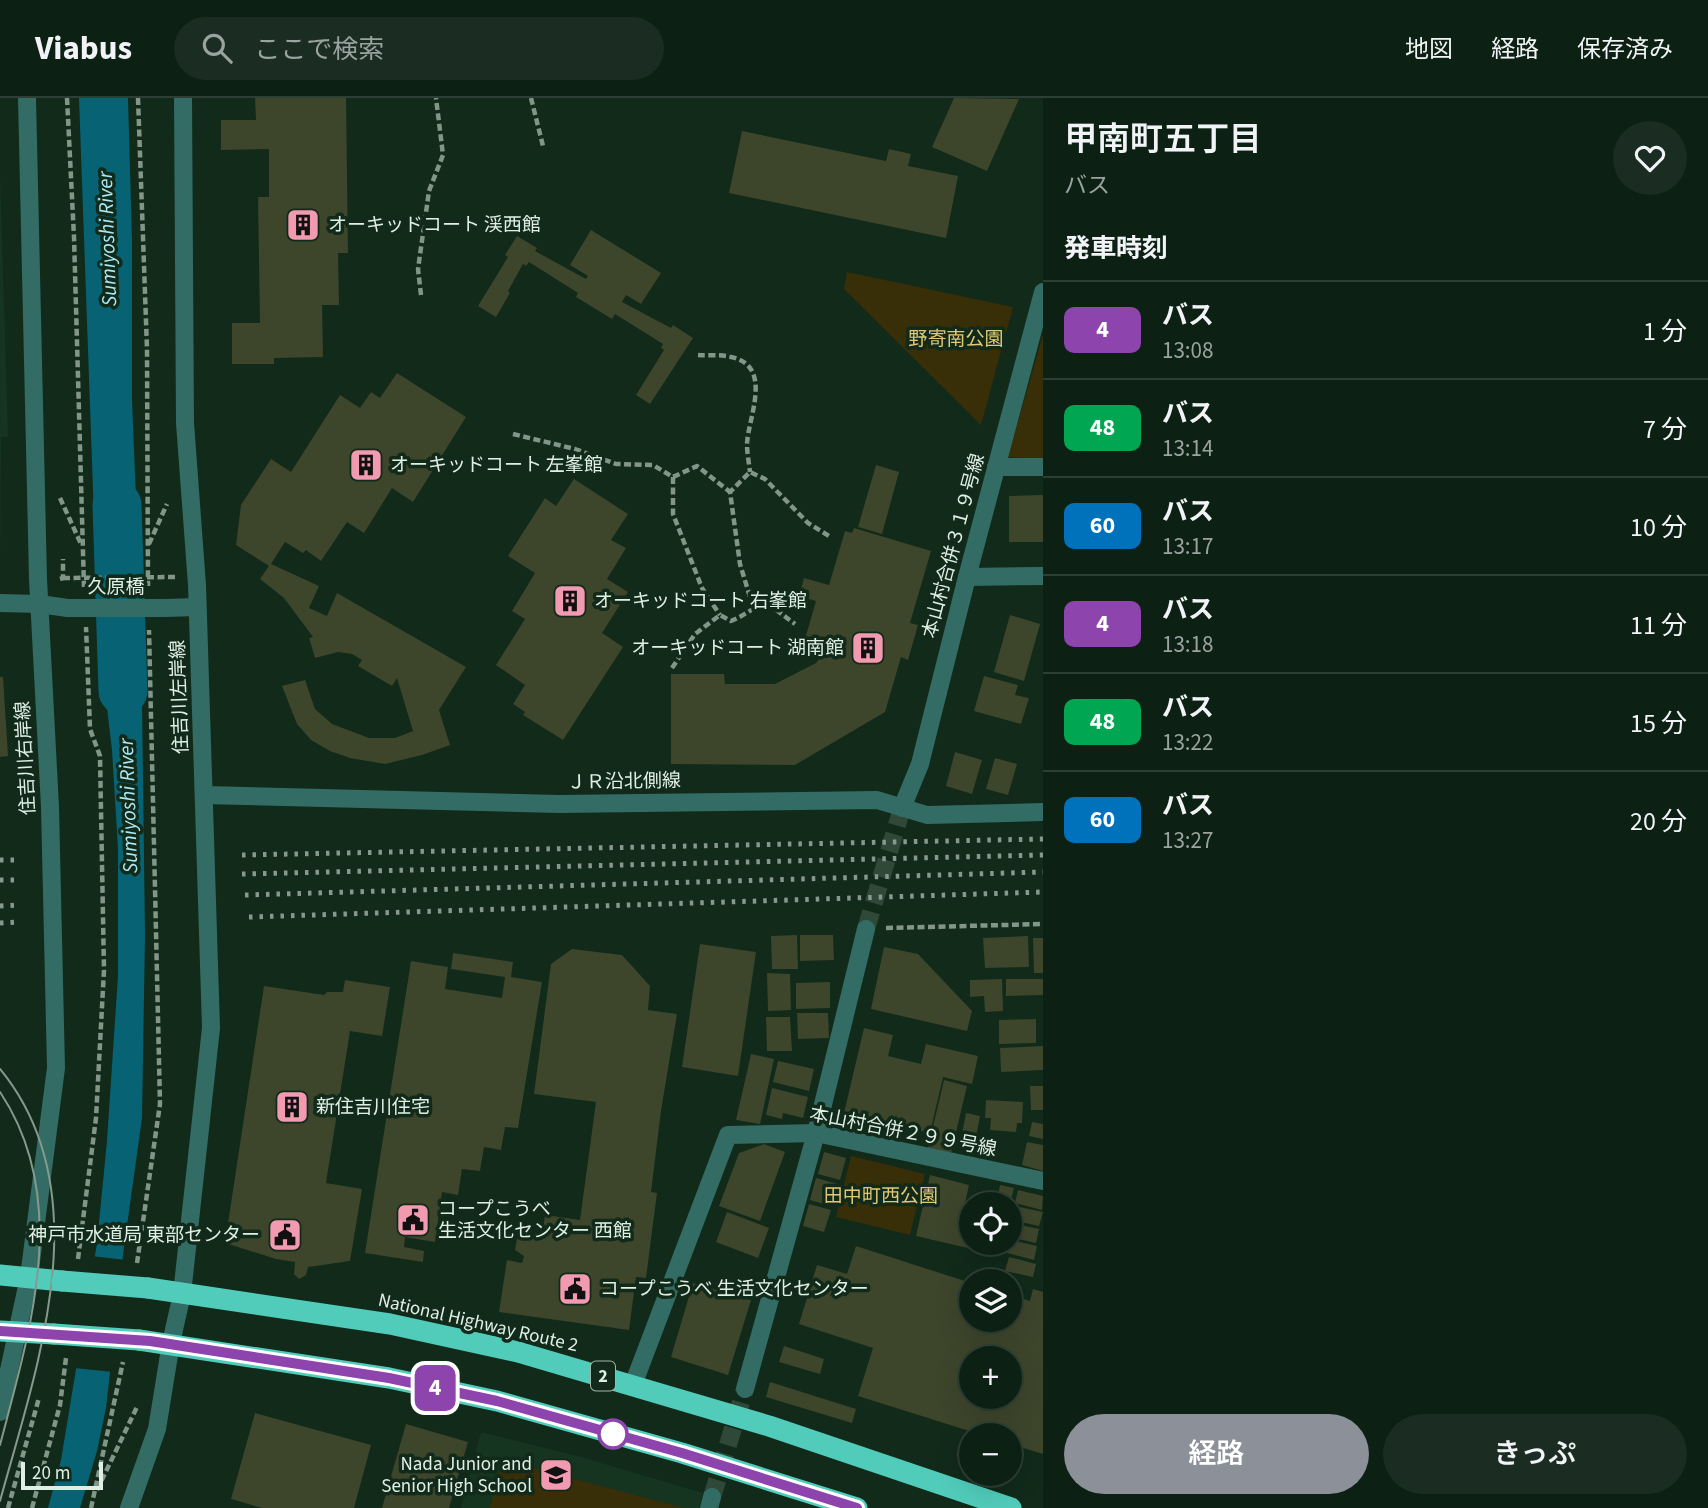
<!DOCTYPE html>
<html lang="ja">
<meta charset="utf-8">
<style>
:root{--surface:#0d2014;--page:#1b2d22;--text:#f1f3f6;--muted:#9aa3a0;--line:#2d3e34;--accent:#8c9099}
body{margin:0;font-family:"Source Sans 3","Noto Sans JP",sans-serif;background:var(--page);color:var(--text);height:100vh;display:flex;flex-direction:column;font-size:26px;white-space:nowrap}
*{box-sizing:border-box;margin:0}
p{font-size:23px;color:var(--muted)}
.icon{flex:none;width:38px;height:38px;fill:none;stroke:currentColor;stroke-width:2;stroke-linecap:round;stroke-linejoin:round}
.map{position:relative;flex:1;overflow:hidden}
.side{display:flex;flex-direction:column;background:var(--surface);width:665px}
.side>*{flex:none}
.badge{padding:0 14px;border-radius:10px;font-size:24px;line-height:46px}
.buttons{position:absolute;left:959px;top:1094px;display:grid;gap:14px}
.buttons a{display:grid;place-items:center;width:63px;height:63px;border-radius:50%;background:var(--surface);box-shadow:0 7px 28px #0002,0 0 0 2px var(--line);font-size:35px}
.scale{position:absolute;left:21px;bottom:18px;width:82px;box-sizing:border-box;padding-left:7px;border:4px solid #e0efe3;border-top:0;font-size:19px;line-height:24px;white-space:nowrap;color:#e0efe3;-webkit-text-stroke:5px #112a1a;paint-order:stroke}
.map>.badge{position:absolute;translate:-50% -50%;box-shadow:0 0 0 4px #fff}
h2{padding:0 21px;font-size:26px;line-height:63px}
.round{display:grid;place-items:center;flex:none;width:74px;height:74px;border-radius:37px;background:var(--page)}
.headline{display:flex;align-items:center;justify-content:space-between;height:119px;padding:0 21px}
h1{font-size:33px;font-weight:600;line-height:52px}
.action{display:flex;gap:14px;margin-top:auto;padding:14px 21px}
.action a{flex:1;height:80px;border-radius:42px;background:var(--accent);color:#fff;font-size:28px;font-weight:600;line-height:80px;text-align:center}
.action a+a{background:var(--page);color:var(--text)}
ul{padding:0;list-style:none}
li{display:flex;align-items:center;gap:21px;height:98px;padding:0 21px;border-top:2px solid var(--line)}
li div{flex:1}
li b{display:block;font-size:26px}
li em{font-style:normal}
li .badge{min-width:77px;font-weight:700;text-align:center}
header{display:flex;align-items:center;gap:42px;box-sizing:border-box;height:98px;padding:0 35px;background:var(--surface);border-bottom:2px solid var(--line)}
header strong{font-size:33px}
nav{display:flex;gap:38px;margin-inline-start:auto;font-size:24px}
.search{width:490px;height:63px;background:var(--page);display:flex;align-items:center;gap:18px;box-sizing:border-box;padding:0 24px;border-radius:38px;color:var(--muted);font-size:26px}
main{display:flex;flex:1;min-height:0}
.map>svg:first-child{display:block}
.built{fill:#153520}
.green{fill:#382e08}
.water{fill:#076373}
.pier{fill:#112a1a}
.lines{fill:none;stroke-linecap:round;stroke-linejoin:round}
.river{stroke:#076373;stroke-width:49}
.building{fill:#3d452b;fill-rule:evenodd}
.minor-tunnel{stroke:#304838;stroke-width:18;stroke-dasharray:18 9;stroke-linecap:butt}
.path{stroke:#829688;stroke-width:4.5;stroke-dasharray:7 3.5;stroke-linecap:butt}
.minor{stroke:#326c64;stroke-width:18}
.highway{stroke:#51ccbb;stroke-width:21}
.tram{stroke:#86998c;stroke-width:2}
.rail{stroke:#86998c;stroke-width:5;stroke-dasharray:3.5 7;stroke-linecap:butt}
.path-bridge{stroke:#829688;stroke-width:4.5;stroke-dasharray:7 3.5;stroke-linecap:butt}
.minor-bridge{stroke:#326c64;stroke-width:18}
.highway-bridge{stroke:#51ccbb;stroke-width:21}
.line-casing{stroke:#fff;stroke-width:16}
.line{stroke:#8e44ad;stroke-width:10}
.stop-dot{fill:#fff;stroke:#8e44ad;stroke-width:3.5}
.labels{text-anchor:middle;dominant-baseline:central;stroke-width:7;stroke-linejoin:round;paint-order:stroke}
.shield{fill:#112a1a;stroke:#a2b4a7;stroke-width:2}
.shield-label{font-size:18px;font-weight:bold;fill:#e0efe3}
.poi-label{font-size:19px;fill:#e0efe3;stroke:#112a1a;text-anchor:start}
.park-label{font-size:19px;fill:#e2c874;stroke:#112a1a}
.street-label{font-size:19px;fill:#e0efe3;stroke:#112a1a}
.water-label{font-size:21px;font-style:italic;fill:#abe9f7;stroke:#112a1a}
</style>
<header>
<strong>Viabus</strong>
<div class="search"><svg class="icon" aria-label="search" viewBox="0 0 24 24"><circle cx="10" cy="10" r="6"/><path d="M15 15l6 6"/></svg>ここで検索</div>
<nav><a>地図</a><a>経路</a><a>保存済み</a></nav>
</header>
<main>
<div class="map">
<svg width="1043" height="1410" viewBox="0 0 1043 1410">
<rect width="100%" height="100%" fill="#112a1a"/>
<g class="built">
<polygon points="0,75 8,339 1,339 0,484"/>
<polygon points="481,1334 581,1359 703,1395 699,1410 461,1410"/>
</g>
<g class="green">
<polygon points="847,174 1013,209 981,327 844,191"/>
<polygon points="1043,236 1043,361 1008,359"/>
<polygon points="851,1058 925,1076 910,1137 836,1119"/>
<polygon points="502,1362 685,1410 490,1410"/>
</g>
<g class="water">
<polygon points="79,0 128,0 132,144 132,302 139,475 96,476"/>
<polygon points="97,526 141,526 145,837 142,1020 124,1149 106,1310 97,1353 80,1410 48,1410 61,1362 97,1145 107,1043 118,878 118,750 112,652"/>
</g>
<polygon class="pier" points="91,1158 126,1162 113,1274 74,1270"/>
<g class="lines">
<polyline class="river" points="117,407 123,593"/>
</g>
<g class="building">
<polygon points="255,0 346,0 348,155 338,155 339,207 322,207 323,259 274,260 274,266 232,266 232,225 260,225 258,99 269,99 269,51 221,52 221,22 256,22"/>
<polygon points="954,0 1019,1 987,73 932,49"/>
<polygon points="742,33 886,63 889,51 911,56 908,68 958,78 946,140 729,95"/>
<polygon points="591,132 661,175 641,206 626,197 622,204 671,230 673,227 693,240 650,306 636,297 664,252 661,250 663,246 615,216 612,221 576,199 578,195 529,164 526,168 523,166 508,193 510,195 496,219 478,208 508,159 505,157 517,138 537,150 535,153 586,181 588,178 570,167"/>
<polygon points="397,275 466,319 413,404 392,390 364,435 347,424 321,463 306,452 303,455 285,444 271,466 319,488 309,510 327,518 337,495 466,569 439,612 450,647 422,657 385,666 350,660 330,653 311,642 297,626 282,588 305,582 315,611 332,626 369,640 395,640 413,633 397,580 392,588 358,568 362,562 352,556 338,554 315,560 309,540 313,539 284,500 260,481 269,468 236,447 241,407 271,361 291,374 340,297 360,310 371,294 380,300"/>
<polygon points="876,367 899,374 882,436 858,429"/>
<polygon points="574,381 628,416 611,442 626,450 607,481 628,494 602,535 623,549 563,642 523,617 525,614 513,606 525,587 496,567 525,521 512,513 535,475 508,458 545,400 556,408"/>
<polygon points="1043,397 1043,444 1009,444 1009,398"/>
<polygon points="854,430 931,453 910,525 918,527 908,562 901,559 885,614 795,667 671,666 671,576 724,576 725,586 775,586 816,565 826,552 824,547 805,541 816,503 799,498 804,480 829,487 845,433 852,435"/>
<polygon points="1010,517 1040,526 1024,583 994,574"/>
<polygon points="984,578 1018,587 1015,597 1029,600 1021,626 974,613"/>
<polygon points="0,579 3,579 8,658 0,659"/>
<polygon points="955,654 982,662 972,696 946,688"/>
<polygon points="995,660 1017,666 1008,697 986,691"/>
<polygon points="797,837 798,871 772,871 771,838"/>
<polygon points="800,837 833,837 834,862 800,863"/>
<polygon points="1028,838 1029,869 985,870 983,840"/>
<polygon points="1033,840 1043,840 1043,875 1034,875"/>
<polygon points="700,846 756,854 738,978 682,969"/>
<polygon points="884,849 918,856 972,913 967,933 871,911"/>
<polygon points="572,851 622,857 650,888 648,912 677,916 661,1013 651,1094 657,1095 646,1180 636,1179 629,1232 499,1214 507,1162 522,1165 524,1158 515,1152 517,1141 524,1139 542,1141 545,1117 580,1122 596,1004 534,996 551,866"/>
<polygon points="453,855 513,864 511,879 542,884 518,1030 505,1029 501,1052 484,1049 480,1073 462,1071 458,1097 442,1094 435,1144 405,1139 404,1149 424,1153 423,1164 365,1155 411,863 448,869 445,891 502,900 505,879 451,871"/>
<polygon points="767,875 790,876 791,912 768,913"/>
<polygon points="1002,881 1003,913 985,914 984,898 970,899 970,882"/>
<polygon points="1006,881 1043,881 1043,897 1006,898"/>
<polygon points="345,882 390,889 382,938 350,933 326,1085 362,1091 350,1163 308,1169 306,1177 299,1181 294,1176 295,1164 276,1161 225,1145 264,888 324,897 327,894 343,894"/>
<polygon points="830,884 830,910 796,911 796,885"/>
<polygon points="797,915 828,915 829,940 798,941"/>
<polygon points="766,919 790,919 792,953 767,953"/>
<polygon points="1036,921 1036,945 999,946 999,922"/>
<polygon points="864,930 893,937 888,958 921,966 926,946 978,958 972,986 943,979 930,1035 844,1015"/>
<polygon points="1043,948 1043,972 1001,974 1000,950"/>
<polygon points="751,956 774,961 760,1026 736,1022"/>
<polygon points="778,963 814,971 809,993 773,984"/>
<polygon points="944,982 967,988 951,1055 928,1050"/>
<polygon points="1030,988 1043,988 1043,1012 1031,1012"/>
<polygon points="772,990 808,999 803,1020 783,1015 782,1021 766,1017"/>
<polygon points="986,1002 1023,1004 1022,1025 1017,1025 1016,1034 990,1032 991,1020 985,1020"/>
<polygon points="966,1015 980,1018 975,1044 961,1041"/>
<polygon points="1032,1024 1043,1026 1043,1041 1029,1038"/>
<polygon points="1027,1044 1043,1047 1043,1073 1022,1067"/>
<polygon points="764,1046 785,1054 760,1123 719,1108 739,1055"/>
<polygon points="824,1054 846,1060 840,1082 818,1076"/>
<polygon points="930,1077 969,1087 961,1123 971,1125 971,1144 987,1144 985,1154 916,1138"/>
<polygon points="816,1080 838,1086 831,1108 810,1102"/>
<polygon points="1000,1087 1014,1090 1010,1106 996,1106"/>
<polygon points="1018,1092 1043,1098 1042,1112 1015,1105"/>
<polygon points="809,1106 831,1112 824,1134 803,1128"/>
<polygon points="1015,1108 1043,1114 1039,1128 1012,1122"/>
<polygon points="727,1114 769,1130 758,1160 716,1144"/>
<polygon points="1012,1125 1039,1131 1036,1145 1010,1139"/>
<polygon points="1010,1142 1037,1148 1034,1162 1007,1155"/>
<path d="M 856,1148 L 971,1185 L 971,1222 L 1010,1222 L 1010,1197 L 1030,1203 L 1033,1191 L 1043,1194 L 1043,1356 L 1010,1346 L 1010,1337 L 982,1337 L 858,1298 L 873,1250 L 799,1226 L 817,1167 L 847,1176 ZM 971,1260 L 1010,1260 L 1010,1298 L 971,1298 Z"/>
<polygon points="1009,1159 1036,1166 1033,1179 1005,1173"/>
<polygon points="693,1185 751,1202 728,1277 671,1259"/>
<polygon points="784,1248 824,1261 820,1276 779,1264"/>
<polygon points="770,1284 856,1311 852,1325 766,1299"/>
<polygon points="255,1315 371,1347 354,1410 262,1410 231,1401"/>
<polygon points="406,1326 468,1344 449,1410 382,1410"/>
</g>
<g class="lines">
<g class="minor-tunnel">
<polyline points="866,831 902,710"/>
<polyline points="712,1399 745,1291"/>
</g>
<g class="path">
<polyline points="67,0 74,139 84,489"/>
<polyline points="138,0 147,251 148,488"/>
<polyline points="531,0 543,48"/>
<polyline points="421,197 418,171 429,93 443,57 436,0"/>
<path d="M 698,257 C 708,258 720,256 731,259 C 774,268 748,320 747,346 C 747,355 749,365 750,374"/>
<polyline points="513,336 575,351 616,366 653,367 673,379 697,368 730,394"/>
<polyline points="673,379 673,416 702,490 720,517"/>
<polyline points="60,400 81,446"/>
<polyline points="149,446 167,406"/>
<polyline points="60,481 63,480 63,461"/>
<polyline points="753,509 740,466 730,394 750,374 765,381 808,425 829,438"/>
<path d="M 672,570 L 695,536 L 720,517 L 731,523 C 744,518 753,509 767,505 L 795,526"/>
<polyline points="886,830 1043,826"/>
<polyline points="78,1161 96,1020 104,872 100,658 90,631 86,529"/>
<polyline points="137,1165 160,1006 149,532"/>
<polyline points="97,1392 137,1309"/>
<polyline points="8,1410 39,1300"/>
<polyline points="32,1410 60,1307 66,1260"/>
<polyline points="91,1410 123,1264"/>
</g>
<g class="minor">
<polyline points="996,369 1043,369"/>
<polyline points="967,479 1043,478"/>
<polyline points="0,505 39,506 68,510"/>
<polyline points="165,510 197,509"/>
<polyline points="204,697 559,706 877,702 927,717 1043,714"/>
<polyline points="902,710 920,666 967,479 1043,194"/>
<polyline points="633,1287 728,1037 816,1035 1043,1083"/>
<polyline points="745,1291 816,1035 866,831"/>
<polyline points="0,1314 29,1179 56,970 50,709 38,481 27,0"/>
<polyline points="129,1410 157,1331 171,1245 182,1196 211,930 197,487 185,325 183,0"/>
<polyline points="709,1410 712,1399"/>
</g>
<g class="highway">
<polyline points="0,1177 62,1183"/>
<polyline points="148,1190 390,1226 518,1254 769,1328 1011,1410"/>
<polyline points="0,1233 54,1236"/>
<polyline points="139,1242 389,1280 497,1303 682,1355 857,1410"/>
</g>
<g class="tram">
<path d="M 0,971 C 101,1094 37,1268 0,1403"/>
<path d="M 0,994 C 72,1102 30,1232 0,1347"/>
</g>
<g class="rail">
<polyline points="242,757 1043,741"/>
<polyline points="0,762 17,762"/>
<polyline points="242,776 1043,757"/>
<polyline points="0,782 16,782"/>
<polyline points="245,797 1043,774"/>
<polyline points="0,808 18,807"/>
<polyline points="249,819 1043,794"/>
<polyline points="0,825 18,824"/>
</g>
<polyline class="path-bridge" points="63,480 175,479"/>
<polyline class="minor-bridge" points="68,510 165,510"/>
<g class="highway-bridge">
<polyline points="62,1183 148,1190"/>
<polyline points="54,1236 139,1242"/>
</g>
</g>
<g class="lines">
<defs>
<polyline id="line" points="0,1233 150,1243 389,1280 497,1303 682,1355 857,1410"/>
</defs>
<use href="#line" class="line-casing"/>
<use href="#line" class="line"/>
</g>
<defs>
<symbol id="building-square" viewBox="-11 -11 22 22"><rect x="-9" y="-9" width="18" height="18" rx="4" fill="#f19ab0" stroke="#112a1a"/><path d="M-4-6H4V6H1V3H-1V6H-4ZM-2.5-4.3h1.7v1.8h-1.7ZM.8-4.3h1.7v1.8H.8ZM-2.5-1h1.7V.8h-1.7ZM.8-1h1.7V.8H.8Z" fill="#111"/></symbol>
<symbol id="civic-square" viewBox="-11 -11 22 22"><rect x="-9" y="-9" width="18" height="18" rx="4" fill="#f19ab0" stroke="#112a1a"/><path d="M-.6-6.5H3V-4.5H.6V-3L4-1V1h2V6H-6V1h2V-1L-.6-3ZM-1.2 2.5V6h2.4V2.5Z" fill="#111"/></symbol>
<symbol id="school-square" viewBox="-11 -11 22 22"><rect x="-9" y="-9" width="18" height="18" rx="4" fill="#f19ab0" stroke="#112a1a"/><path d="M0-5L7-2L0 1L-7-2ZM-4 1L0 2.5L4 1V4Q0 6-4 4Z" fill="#111"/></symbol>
</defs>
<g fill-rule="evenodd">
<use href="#building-square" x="284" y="108" width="38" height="38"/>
<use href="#building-square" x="347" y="348" width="38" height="38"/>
<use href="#building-square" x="551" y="484" width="38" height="38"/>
<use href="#building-square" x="849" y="531" width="38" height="38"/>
<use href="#building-square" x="273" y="990" width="38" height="38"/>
<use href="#civic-square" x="394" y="1103" width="38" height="38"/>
<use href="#civic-square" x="266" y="1118" width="38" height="38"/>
<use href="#civic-square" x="556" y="1172" width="38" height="38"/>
<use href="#school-square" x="537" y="1358" width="38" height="38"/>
</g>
<circle class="stop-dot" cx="613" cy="1336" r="14"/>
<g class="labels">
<rect class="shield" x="591" y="1263.5" width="24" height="29" rx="5"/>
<g class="shield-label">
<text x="603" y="1278">2</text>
</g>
<g class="poi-label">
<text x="328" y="127">オーキッドコート 渓西館</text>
<text x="390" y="367">オーキッドコート 左峯館</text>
<text x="594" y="503">オーキッドコート 右峯館</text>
<text x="844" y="550" text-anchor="end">オーキッドコート 湖南館</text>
<text x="316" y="1009">新住吉川住宅</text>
<text x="438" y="1111">コープこうべ<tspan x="438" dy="22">生活文化センター 西館</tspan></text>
<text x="260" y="1137" text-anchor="end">神戸市水道局 東部センター</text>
<text x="600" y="1191">コープこうべ 生活文化センター</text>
<text x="532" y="1366" text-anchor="end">Nada Junior and<tspan x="532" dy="22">Senior High School</tspan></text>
</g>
<g class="park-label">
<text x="956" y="241">野寄南公園</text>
<text x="881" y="1098">田中町西公園</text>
</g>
<g class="street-label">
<text transform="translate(954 448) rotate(-75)">本山村合併３１９号線</text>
<text x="116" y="489">久原橋</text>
<text transform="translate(180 599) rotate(-92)">住吉川左岸線</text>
<text transform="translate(26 660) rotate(-93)">住吉川右岸線</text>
<text transform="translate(624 684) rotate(-1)">ＪＲ沿北側線</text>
<text transform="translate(903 1034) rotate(11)">本山村合併２９９号線</text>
<text transform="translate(478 1225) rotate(13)">National Highway Route 2</text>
</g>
<g class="water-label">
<text transform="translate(107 141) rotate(-92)">Sumiyoshi River</text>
<text transform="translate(128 708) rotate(-92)">Sumiyoshi River</text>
</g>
</g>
</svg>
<div class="buttons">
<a><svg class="icon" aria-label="locate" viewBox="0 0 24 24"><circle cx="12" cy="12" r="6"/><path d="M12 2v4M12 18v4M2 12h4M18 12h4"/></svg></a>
<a><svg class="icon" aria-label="layers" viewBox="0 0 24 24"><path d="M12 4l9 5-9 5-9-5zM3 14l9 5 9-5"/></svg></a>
<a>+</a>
<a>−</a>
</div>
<div class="scale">20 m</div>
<b class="badge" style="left:435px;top:1290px;background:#8e44ad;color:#fff">4</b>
</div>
<section class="side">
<div class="headline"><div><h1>甲南町五丁目</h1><p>バス</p></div><a class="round"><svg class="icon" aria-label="heart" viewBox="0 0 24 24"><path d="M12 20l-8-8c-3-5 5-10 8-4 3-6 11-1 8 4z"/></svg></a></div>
<h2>発車時刻</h2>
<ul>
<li><span class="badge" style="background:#8e44ad;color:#fff">4</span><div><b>バス</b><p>13:08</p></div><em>1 分</em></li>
<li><span class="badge" style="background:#00a651;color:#fff">48</span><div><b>バス</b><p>13:14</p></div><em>7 分</em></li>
<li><span class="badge" style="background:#0072bc;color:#fff">60</span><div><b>バス</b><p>13:17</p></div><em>10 分</em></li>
<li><span class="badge" style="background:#8e44ad;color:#fff">4</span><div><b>バス</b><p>13:18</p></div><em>11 分</em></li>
<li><span class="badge" style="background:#00a651;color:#fff">48</span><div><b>バス</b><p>13:22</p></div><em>15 分</em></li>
<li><span class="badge" style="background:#0072bc;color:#fff">60</span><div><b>バス</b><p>13:27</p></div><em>20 分</em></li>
</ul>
<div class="action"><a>経路</a><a>きっぷ</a></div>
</section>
</main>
